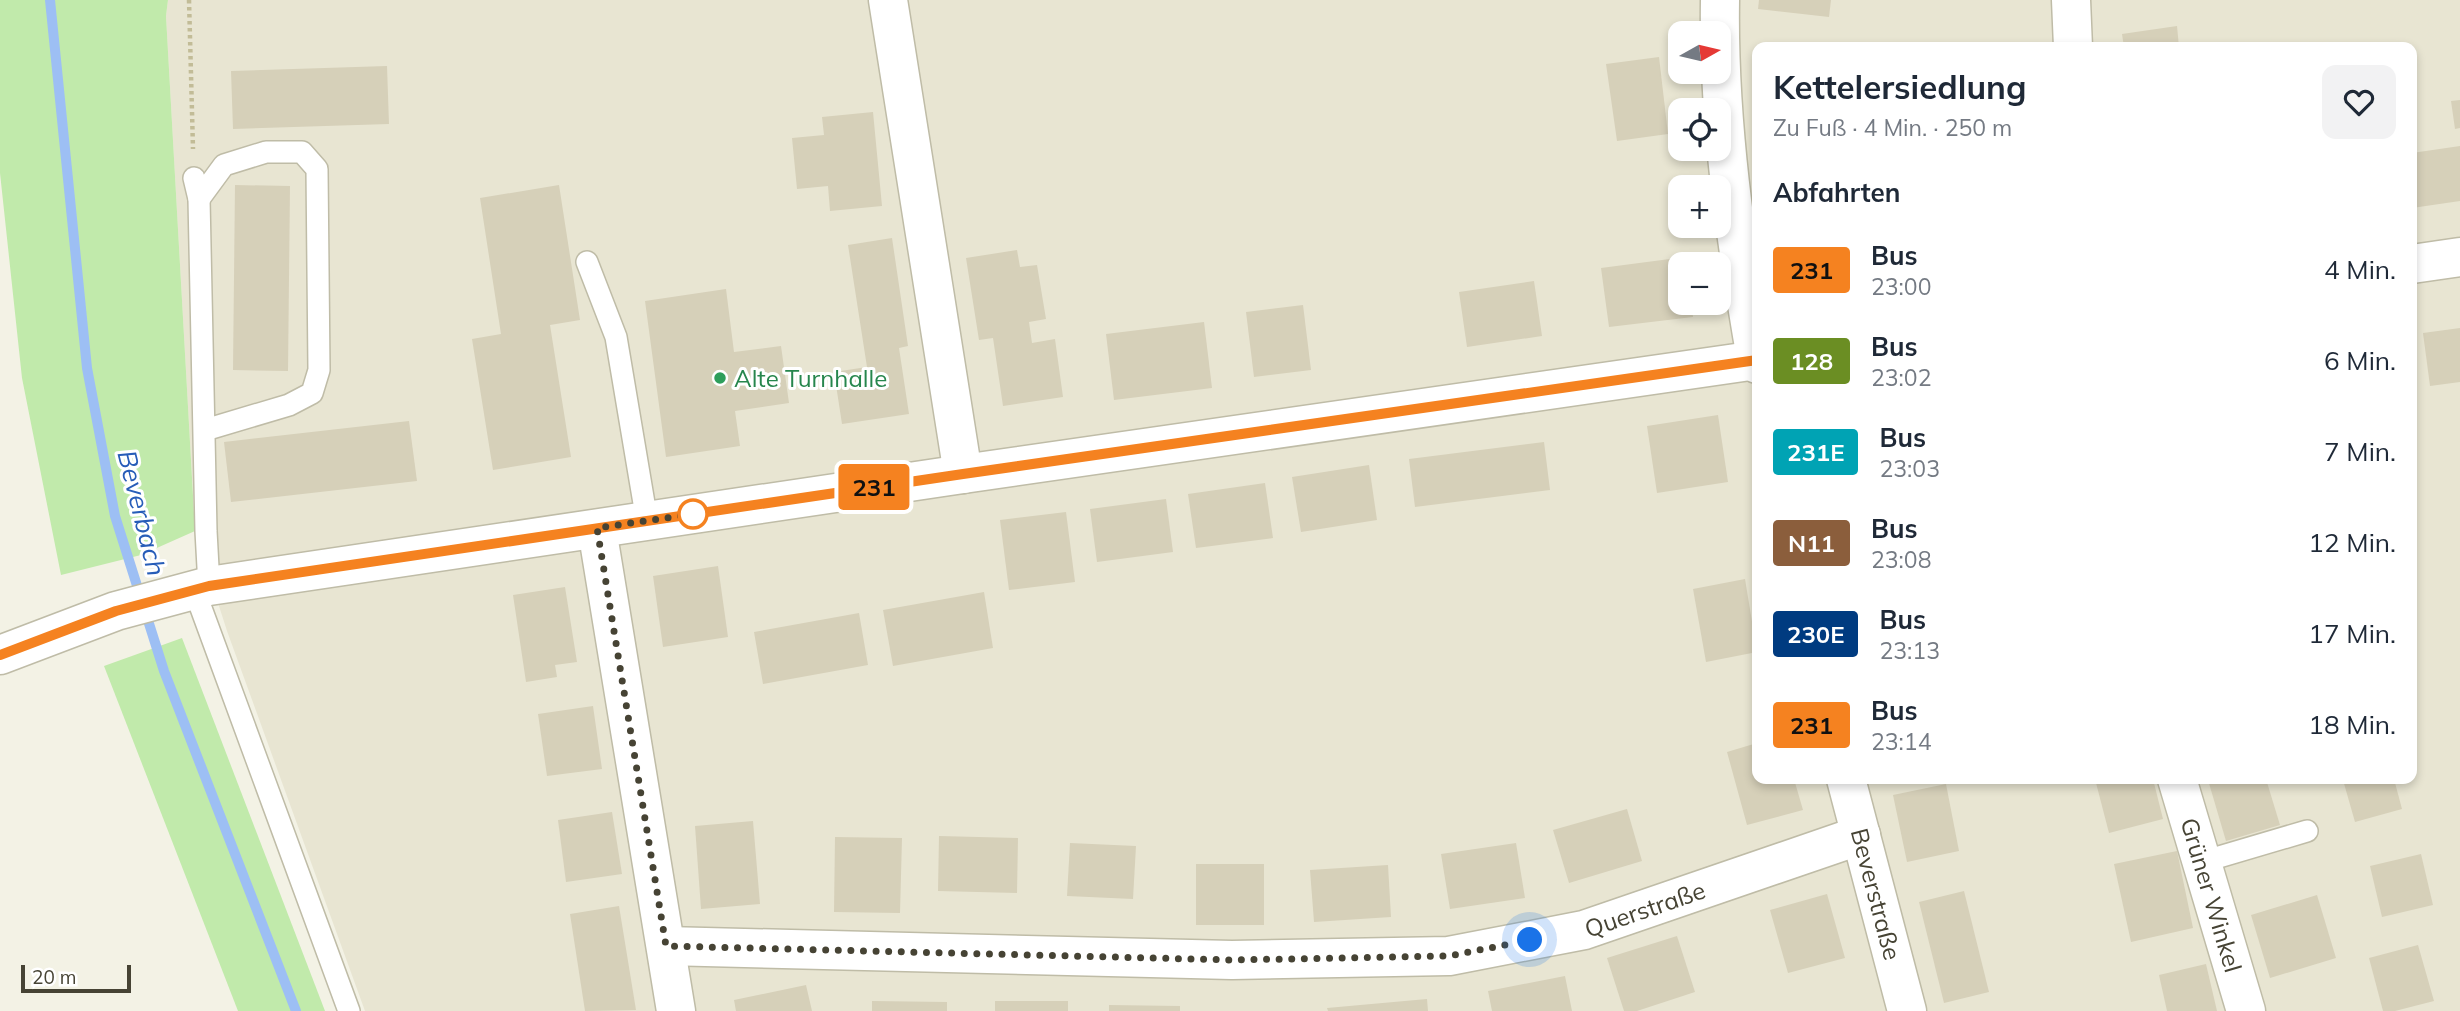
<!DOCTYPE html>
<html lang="de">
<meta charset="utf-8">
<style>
:root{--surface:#fff;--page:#f2f2f3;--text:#1f2937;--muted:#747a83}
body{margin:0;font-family:Mulish,sans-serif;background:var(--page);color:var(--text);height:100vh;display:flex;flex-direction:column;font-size:26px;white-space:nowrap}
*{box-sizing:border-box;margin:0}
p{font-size:23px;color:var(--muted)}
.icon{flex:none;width:38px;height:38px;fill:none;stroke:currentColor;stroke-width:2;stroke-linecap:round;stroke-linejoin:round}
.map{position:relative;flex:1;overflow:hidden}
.drawer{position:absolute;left:1752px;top:42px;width:665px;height:742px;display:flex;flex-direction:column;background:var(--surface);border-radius:14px;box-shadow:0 4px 10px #0003}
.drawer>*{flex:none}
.badge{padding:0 14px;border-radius:5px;font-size:24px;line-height:46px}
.needle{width:46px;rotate:82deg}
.fabs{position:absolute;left:1668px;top:21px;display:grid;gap:14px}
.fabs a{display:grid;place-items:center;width:63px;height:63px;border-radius:14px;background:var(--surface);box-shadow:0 4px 10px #0003;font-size:35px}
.scale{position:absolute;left:21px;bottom:18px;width:110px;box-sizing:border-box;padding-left:7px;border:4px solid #464334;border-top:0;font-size:19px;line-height:24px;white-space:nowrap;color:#464334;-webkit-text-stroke:5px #fff;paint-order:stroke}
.you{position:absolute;width:35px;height:35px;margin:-18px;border:5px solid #fff;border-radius:50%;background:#1a73e8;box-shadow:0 0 0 10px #1a73e833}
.map>.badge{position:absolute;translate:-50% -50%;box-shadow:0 0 0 4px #fff}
h2{padding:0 21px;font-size:26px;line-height:63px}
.round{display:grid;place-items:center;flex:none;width:74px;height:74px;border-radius:14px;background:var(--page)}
.summary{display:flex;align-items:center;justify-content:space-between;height:119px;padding:0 21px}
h1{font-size:33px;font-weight:700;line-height:52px}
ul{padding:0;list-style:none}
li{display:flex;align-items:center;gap:21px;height:91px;padding:0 21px}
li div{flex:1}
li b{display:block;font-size:26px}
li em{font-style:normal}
li .badge{min-width:77px;font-weight:700;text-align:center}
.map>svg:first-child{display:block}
.residential{fill:#e8e5d2;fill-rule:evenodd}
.green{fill:#c1eaab}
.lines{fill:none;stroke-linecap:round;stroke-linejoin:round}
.stream{stroke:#9dbff4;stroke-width:10}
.building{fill:#d6d0b9}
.service-casing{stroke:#bfbca7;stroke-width:24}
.minor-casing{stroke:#bfbca7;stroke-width:41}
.path{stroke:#c2bc97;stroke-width:4.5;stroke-dasharray:3.5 3.5;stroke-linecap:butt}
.service{stroke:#fff;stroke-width:21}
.minor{stroke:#fff;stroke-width:38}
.line-casing{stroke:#fff;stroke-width:16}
.line{stroke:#f58220;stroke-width:10}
.walk{stroke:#464334;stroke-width:7;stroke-dasharray:0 12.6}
.leisure-dot{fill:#2e9e5b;stroke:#fff;stroke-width:2.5}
.stop-dot{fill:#fff;stroke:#f58220;stroke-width:3.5}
.labels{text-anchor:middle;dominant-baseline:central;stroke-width:6;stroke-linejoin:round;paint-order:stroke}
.leisure-label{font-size:24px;fill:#27864d;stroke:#fff;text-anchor:start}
.street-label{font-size:24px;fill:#464334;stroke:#fff}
.water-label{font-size:26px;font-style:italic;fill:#275db8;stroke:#fff}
</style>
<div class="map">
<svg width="2460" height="1011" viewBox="0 0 2460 1011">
<rect width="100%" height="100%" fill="#f3f2e5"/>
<path class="residential" d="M 168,0 L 2460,0 L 2460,1011 L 365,1011 L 227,631 L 195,531 L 166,16 ZM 1680,33 L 1718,33 L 1718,72 L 1680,72 ZM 1757,47 L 2412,47 L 2412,779 L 1757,779 ZM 1680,110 L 1718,110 L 1718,149 L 1680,149 ZM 1680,187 L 1718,187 L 1718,226 L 1680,226 ZM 1680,264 L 1718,264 L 1718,303 L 1680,303 Z"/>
<g class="green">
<polygon points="0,0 168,0 166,16 195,531 141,555 61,575 22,378 0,173"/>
<polygon points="182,638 325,1011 238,1011 104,666"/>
</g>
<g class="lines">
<polyline class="stream" points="50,0 87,368 115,516 164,671 296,1011"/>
</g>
<g class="building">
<polygon points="1759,0 1831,0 1829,17 1758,9"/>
<polygon points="2177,26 2179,47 2124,47 2122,34"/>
<polygon points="1659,57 1668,134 1617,141 1606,64"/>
<polygon points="387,66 389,124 233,129 231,71"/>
<polygon points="2460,100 2460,128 2455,129 2451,101"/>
<polygon points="873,112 882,206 830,211 828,186 797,189 792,138 824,135 822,117"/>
<polygon points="2460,146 2460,201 2412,208 2412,153"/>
<polygon points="235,185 290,186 288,371 233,370"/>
<polygon points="559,185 580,320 550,325 571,457 493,470 472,339 501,334 480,198"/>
<polygon points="892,238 908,346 899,348 909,414 842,424 834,372 867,367 848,245"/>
<polygon points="1017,250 1020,267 1037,265 1046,319 1029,322 1032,343 1055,339 1063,397 1003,406 993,338 979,340 966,258"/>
<polygon points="1685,257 1686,264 1680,264 1680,303 1691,303 1693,317 1609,327 1601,268"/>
<polygon points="1534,281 1542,336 1467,347 1459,292"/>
<polygon points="726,289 734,352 781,346 789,403 735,411 740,446 666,457 645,301"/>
<polygon points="1303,305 1311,370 1254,377 1246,312"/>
<polygon points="1204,322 1212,388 1114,400 1106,334"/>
<polygon points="2460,328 2460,382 2430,386 2423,333"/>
<polygon points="1718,415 1728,482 1657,493 1647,426"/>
<polygon points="409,421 417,481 231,502 224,442"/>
<polygon points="1544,442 1550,490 1415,507 1409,459"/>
<polygon points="1369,465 1377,520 1301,532 1292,477"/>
<polygon points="1265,483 1273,538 1196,548 1188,494"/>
<polygon points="1166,499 1173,552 1097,562 1090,509"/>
<polygon points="1066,512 1075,582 1009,590 1000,520"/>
<polygon points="718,566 728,637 663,647 653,576"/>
<polygon points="1745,579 1757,652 1706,662 1693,589"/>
<polygon points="565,587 577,662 555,665 557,677 526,682 513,595"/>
<polygon points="984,592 993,648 893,666 883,610"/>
<polygon points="859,613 868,665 763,684 754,632"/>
<polygon points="593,706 602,769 547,776 538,714"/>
<polygon points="1757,743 1757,779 1794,779 1803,810 1747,825 1727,752"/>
<polygon points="2095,779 2153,779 2163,819 2109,833"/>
<polygon points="2266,779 2280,825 2226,841 2208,780"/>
<polygon points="2349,779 2394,779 2402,809 2355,822 2343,780"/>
<polygon points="1946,784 1959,851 1907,862 1893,795"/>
<polygon points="1627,809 1642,861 1569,883 1553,830"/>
<polygon points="612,812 622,874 566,882 558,820"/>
<polygon points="753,821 760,904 701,909 695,826"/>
<polygon points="939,836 1018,838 1017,893 938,891"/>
<polygon points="835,837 902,838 900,913 834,912"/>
<polygon points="1070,843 1136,846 1133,899 1067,896"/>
<polygon points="1516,843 1525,898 1450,909 1441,854"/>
<polygon points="2177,851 2193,928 2131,942 2114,864"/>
<polygon points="2421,854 2433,905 2382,917 2370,866"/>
<rect x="1196" y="864" width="68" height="61"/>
<polygon points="1388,865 1391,917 1314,922 1310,870"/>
<polygon points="1964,891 1989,992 1944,1003 1919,902"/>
<polygon points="1827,894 1845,958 1788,973 1770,910"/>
<polygon points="2317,895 2336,958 2270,978 2251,915"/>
<polygon points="619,906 636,1010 585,1011 570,914"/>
<polygon points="1677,936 1695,992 1637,1011 1624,1011 1607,958"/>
<polygon points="2418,945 2434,1001 2395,1011 2383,1011 2369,958"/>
<polygon points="2206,964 2217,1011 2167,1011 2159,975"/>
<polygon points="1565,976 1572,1011 1492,1011 1488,991"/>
<polygon points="806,985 812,1011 736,1011 734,1000"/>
<polygon points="1427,999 1428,1011 1328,1011 1327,1008"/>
<polygon points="872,1001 947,1002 947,1011 872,1011"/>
<rect x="995" y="1001" width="73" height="10"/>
<polygon points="1109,1005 1180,1006 1180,1011 1109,1011"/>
</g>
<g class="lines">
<defs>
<g id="service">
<polyline points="194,178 199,199 206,531 209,586"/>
<polyline points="199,199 224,165 266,152 302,152 317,169 319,370 312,393 289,405 205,430"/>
<polyline points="587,262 616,337 647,521"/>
<polyline points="194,589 349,1011"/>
<polyline points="2202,862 2307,831"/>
</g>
<g id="minor">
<polyline points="888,0 963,474"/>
<path d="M 1720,0 C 1718,122 1736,244 1757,364"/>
<polyline points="2071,0 2073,47"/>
<polyline points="2412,264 2460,257"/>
<polyline points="597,529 676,1011"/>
<polyline points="0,655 116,611 209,586 963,474 1757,360"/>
<path id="s1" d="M 1846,779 L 1907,1011"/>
<path id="s2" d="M 2177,779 L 2246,1011"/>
<path id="s3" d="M 666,946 L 1232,960 L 1449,956 L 1584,930 L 1861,835"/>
</g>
</defs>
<use href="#service" class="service-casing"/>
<use href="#minor" class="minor-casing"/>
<polyline class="path" points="189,0 193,149"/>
<use href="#service" class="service"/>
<use href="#minor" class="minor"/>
</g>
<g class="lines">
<defs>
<polyline id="line" points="0,655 116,611 209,586 963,474 1757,360"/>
</defs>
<use href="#line" class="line-casing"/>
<use href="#line" class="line"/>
<polyline class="walk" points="693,514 597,528 666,946 1232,960 1449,956 1530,940"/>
</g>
<circle class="leisure-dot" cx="720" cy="378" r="7"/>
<circle class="stop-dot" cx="693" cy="514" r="14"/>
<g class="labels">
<g class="leisure-label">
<text x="734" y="378">Alte Turnhalle</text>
</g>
<g class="street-label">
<text stroke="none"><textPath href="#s1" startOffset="119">Beverstraße</textPath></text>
<text stroke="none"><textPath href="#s2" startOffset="121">Grüner Winkel</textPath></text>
<text stroke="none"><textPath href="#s3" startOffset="985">Querstraße</textPath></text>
</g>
<g class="water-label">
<text transform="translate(142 513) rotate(76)">Beverbach</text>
</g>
</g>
</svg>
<div class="fabs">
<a><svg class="needle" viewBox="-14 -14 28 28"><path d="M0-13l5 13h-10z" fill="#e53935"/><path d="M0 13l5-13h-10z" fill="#747a83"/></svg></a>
<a><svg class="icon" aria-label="locate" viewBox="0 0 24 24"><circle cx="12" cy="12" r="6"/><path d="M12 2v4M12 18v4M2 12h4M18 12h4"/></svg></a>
<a>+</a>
<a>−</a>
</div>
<div class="scale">20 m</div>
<div class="you" style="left:1530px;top:940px"></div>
<b class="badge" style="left:874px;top:487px;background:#f58220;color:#111">231</b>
<section class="drawer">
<div class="summary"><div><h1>Kettelersiedlung</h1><p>Zu Fuß · 4 Min. · 250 m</p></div><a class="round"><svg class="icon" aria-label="heart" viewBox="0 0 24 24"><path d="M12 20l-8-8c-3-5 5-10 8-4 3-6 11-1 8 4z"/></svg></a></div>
<h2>Abfahrten</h2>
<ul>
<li><span class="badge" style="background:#f58220;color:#111">231</span><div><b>Bus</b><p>23:00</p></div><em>4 Min.</em></li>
<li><span class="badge" style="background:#6b8e23;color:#fff">128</span><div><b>Bus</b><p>23:02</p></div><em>6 Min.</em></li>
<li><span class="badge" style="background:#00a3b4;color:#fff">231E</span><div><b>Bus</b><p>23:03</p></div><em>7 Min.</em></li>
<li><span class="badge" style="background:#8b5e3c;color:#fff">N11</span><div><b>Bus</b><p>23:08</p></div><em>12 Min.</em></li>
<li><span class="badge" style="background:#003b80;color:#fff">230E</span><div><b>Bus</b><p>23:13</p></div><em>17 Min.</em></li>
<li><span class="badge" style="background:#f58220;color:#111">231</span><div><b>Bus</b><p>23:14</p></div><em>18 Min.</em></li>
</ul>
</section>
</div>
